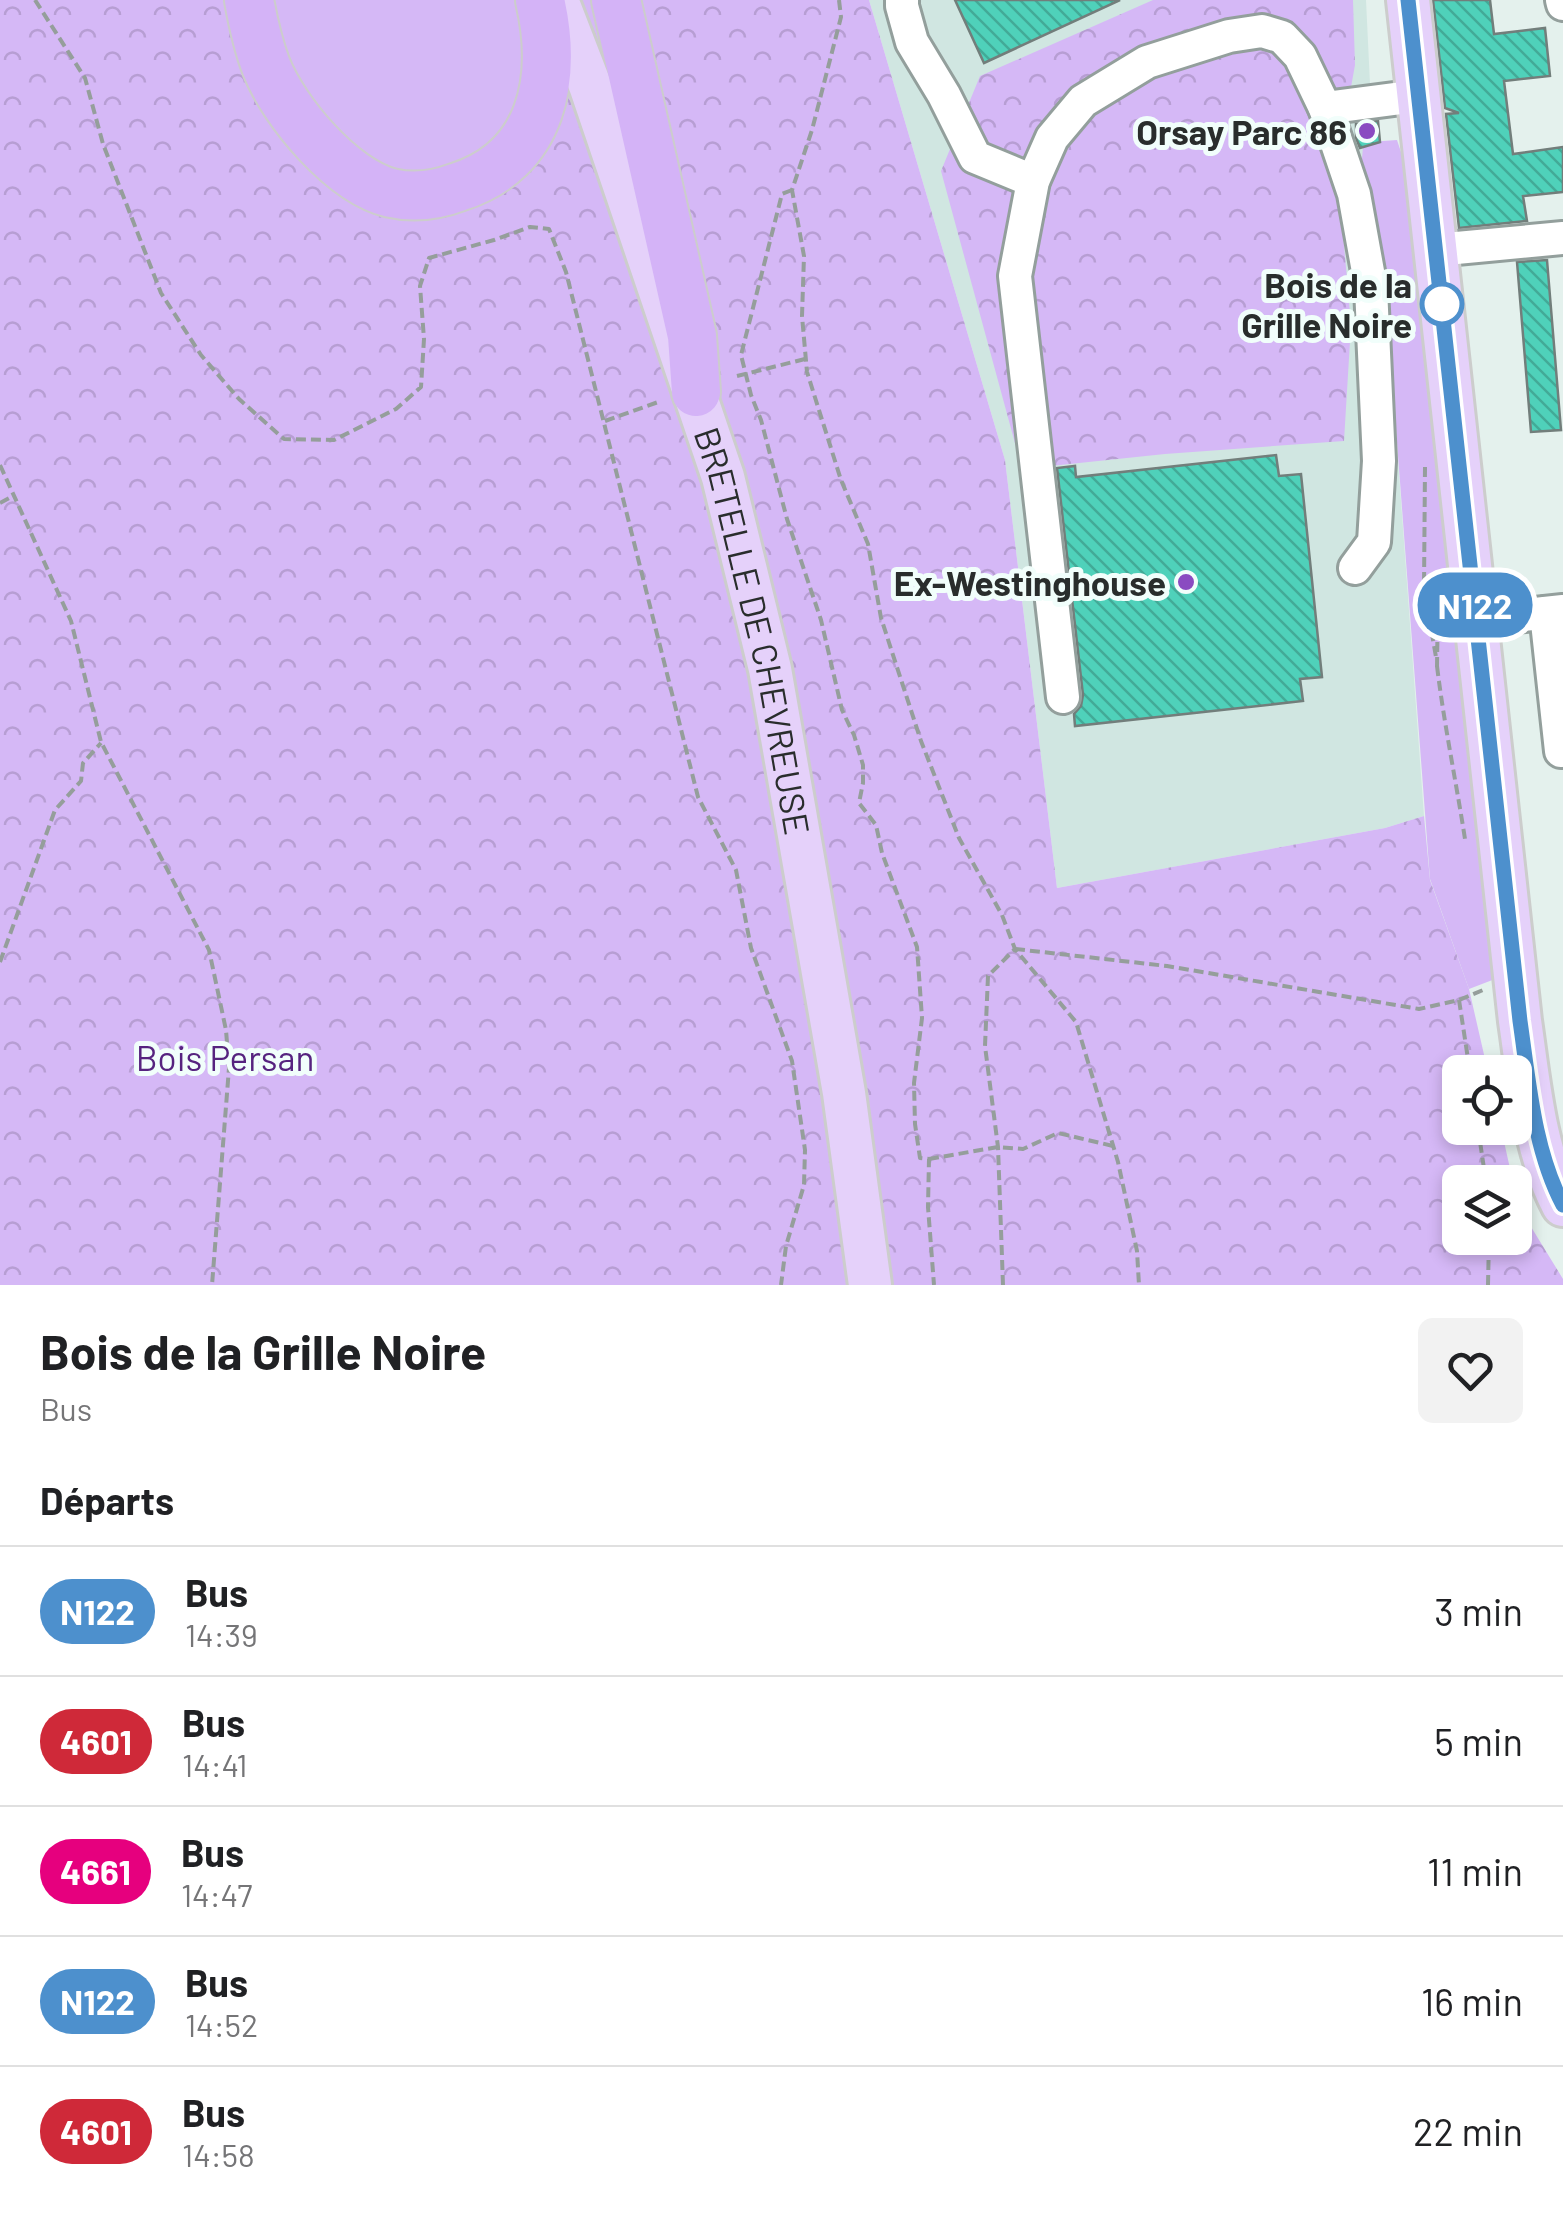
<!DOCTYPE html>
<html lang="fr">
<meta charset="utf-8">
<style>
:root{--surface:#fff;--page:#f2f2f2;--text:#202124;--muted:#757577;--line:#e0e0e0}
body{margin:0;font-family:Barlow,sans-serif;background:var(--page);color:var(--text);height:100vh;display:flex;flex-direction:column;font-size:38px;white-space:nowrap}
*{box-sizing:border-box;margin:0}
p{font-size:32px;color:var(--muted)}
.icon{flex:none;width:55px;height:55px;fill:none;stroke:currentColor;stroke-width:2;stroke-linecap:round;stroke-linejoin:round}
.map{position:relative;height:1285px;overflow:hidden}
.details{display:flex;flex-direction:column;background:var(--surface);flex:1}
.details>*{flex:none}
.badge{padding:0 20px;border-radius:32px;font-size:35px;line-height:65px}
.controls{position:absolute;left:1442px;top:1055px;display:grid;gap:20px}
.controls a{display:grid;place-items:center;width:90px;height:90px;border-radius:15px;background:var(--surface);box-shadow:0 5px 15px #0003;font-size:50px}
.map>.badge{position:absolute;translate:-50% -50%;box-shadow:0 0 0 5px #fff}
h2{padding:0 40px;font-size:38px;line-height:90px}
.round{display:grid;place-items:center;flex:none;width:105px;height:105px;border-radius:15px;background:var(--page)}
.summary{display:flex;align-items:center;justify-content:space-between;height:170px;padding:0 40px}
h1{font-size:48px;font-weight:700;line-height:75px}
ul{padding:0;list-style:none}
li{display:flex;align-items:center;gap:30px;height:130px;padding:0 40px;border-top:2px solid var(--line)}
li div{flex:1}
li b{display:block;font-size:38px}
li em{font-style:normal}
li .badge{min-width:110px;font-weight:700;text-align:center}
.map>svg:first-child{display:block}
.built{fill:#d0e6e1}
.green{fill:#d5b8f6}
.forest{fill:url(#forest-crowns)}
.building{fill:url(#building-back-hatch);stroke:#727e7b;stroke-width:2.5}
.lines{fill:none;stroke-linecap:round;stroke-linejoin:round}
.minor-casing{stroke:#939f9c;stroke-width:38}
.major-casing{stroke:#cccdcc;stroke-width:48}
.highway-casing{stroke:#cccdcc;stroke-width:52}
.path{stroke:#959e9b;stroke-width:4;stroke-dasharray:10 5;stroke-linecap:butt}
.minor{stroke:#fff;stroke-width:32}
.major{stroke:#e5d1fa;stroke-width:42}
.highway{stroke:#d4b3f7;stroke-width:48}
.line-casing{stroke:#fff;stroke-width:22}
.line{stroke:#4d90cd;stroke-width:15}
.poi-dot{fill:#8a4bc1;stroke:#f1fefb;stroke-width:4}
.stop-dot{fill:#fff;stroke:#4d90cd;stroke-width:5}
.labels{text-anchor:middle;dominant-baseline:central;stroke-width:10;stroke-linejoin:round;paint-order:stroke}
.poi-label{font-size:35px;font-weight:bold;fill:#292d2c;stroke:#f1fefb;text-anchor:end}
.stop-label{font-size:35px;font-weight:bold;fill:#292d2c;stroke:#f1fefb;text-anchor:end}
.street-label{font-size:35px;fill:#292d2c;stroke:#f1fefb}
.park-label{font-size:35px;fill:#56237f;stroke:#f1fefb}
</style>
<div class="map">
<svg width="1563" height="1285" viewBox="0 0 1563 1285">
<defs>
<pattern id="forest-crowns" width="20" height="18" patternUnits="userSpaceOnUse" patternTransform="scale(2.5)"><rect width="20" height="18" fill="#d5b8f6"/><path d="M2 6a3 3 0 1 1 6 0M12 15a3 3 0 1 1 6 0" fill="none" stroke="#b79ed3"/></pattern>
<pattern id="building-back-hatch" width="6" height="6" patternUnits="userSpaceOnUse" patternTransform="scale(2.5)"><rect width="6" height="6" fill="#4fd1ba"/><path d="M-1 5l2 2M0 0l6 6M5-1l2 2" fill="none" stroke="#42aa97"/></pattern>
</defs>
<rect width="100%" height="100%" fill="#e4f1ed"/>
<polygon class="built" points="869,0 1366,0 1370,84 1380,141 1388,323 1424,816 1385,828 1057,888 1005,460"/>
<g class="green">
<polygon points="269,0 522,0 530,84 511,130 480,157 423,176 381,168 339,141 295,82"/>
<polygon points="1397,140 1412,185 1495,979 1469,989 1430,879 1388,323 1361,170 1363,147 1369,145 1369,142"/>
</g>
<g class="forest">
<polygon points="0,0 237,0 349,190 510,175 590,61 572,0 869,0 1005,460 1057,888 1385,828 1424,816 1430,880 1469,989 1488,1072 1460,1072 1460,1128 1501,1128 1513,1182 1460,1182 1460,1238 1515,1238 1515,1187 1525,1217 1563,1279 1563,1285 0,1285"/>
<polygon points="1153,0 1353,0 1355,65 1337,165 1351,325 1344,441 1165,454 1022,469 941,171 980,76"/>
</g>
<g class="building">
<polygon points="955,0 1120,0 984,63"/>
<polygon points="1433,0 1490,0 1494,34 1545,28 1550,76 1504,81 1513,154 1563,147 1563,192 1523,196 1527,221 1459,228 1446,114 1459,113 1445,108"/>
<polygon points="1378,121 1380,142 1360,148 1356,138 1356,124"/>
<polygon points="1547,260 1561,430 1531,432 1517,262"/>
<polygon points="1276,455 1279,476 1301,474 1322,677 1300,679 1303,701 1075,726 1074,714 1081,706 1083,695 1057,468 1075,466 1076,477"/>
</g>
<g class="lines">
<defs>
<g id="minor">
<polyline points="902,0 902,6 912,42 944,95 975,157 1033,181"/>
<polyline points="1562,0 1563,4"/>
<polyline points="1325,108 1417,96"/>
<polyline points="1435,250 1563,238"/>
<polyline points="1546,613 1561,751"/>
<polyline points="1476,620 1563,611"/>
<polyline points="1063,697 1015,276 1033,181 1052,138 1083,101 1147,62 1229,36 1262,31 1282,37 1300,56 1325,108 1354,194 1371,288 1379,461 1374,542 1355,568"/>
</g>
<g id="major">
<path id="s1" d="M 557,0 L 591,88 L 723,477 L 770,669 L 844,1093 L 870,1285"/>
<path d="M 1408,0 L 1520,1021 C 1529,1082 1534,1150 1563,1205"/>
</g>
<g id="highway">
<path d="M 249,0 C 253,22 258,45 266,66 C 284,112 342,181 391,193 C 413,198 437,195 458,187 C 543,160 558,78 540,0"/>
<polyline points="616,0 692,336 696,392"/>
</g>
</defs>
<use href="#minor" class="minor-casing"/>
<use href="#major" class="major-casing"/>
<use href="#highway" class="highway-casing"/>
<g class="path">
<polyline points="35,0 85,78 103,144 161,293 201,355 239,399 284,439 334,440 396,409 421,387 424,339 420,286 429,258 494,240 530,227 549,229 566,272 698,797 736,870 751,948 792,1061 805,1150 804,1185 786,1246 781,1285"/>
<polyline points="839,0 841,17 812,130 792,190 804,256 802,316 807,372 841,480 868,544 881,618 921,741 959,838 1002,915 1015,949 1076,1022 1118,1162 1137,1251 1139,1285"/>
<polyline points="792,190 782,194 741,355 751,395 761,420 787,519 821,620 842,710 854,735 863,765 863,783 859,803 876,825 882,853 917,947 922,1018 914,1083 915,1124 920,1158 929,1159 928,1207 934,1285"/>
<polyline points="737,376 805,359"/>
<polyline points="605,421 661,401"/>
<polyline points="0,465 71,621 101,742 209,950 226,1030 229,1068 212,1285"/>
<polyline points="1425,467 1424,588 1436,657"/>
<polyline points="0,503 13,496"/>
<path d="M 1437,666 C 1444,724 1456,781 1465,839"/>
<polyline points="1437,667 1438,597"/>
<polyline points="1015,949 1167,966 1419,1009 1459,1000 1483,990"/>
<polyline points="0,962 55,810 81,781 83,763 101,743"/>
<polyline points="1459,1000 1470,1072"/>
<polyline points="1478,1128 1486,1182"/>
<polyline points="929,1159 998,1147 1023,1149 1058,1133 1113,1146"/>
<polyline points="1003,1285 998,1147 985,1046 988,976 1015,949"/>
<polyline points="1488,1285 1489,1238"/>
</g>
<use href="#minor" class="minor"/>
<use href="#major" class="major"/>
<use href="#highway" class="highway"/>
</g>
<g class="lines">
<defs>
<path id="line" d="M 1408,0 L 1520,1021 C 1529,1083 1534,1150 1563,1205"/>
</defs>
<use href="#line" class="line-casing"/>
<use href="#line" class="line"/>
</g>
<g class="poi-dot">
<circle cx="1367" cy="131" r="10"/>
<circle cx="1186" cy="582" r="10"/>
</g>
<circle class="stop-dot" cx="1442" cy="304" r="20"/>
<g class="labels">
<g class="poi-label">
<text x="1347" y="131">Orsay Parc 86</text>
<text x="1166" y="582">Ex-Westinghouse</text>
</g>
<g class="stop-label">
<text x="1412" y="284">Bois de la<tspan x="1412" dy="40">Grille Noire</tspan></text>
</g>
<g class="street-label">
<text stroke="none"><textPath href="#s1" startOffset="662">BRETELLE DE CHEVREUSE</textPath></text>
</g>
<g class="park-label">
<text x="225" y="1057">Bois Persan</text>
</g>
</g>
</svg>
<div class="controls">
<a><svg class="icon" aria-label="locate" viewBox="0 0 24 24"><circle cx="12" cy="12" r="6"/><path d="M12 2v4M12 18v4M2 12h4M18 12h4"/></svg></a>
<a><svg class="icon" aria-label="layers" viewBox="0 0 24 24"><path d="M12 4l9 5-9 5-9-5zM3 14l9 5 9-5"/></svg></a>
</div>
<b class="badge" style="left:1475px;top:605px;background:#4d90cd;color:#fff">N122</b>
</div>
<section class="details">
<div class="summary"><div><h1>Bois de la Grille Noire</h1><p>Bus</p></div><a class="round"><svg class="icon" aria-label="heart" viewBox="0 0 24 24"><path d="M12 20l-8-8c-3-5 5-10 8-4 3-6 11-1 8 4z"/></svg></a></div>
<h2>Départs</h2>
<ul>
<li><span class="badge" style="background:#4d90cd;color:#fff">N122</span><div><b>Bus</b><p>14:39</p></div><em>3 min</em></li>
<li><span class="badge" style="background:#cf2939;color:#fff">4601</span><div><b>Bus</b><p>14:41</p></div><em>5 min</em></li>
<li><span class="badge" style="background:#e6007e;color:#fff">4661</span><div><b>Bus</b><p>14:47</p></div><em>11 min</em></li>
<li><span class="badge" style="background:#4d90cd;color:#fff">N122</span><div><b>Bus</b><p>14:52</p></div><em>16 min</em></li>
<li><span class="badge" style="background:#cf2939;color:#fff">4601</span><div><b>Bus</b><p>14:58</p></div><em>22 min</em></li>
</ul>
</section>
